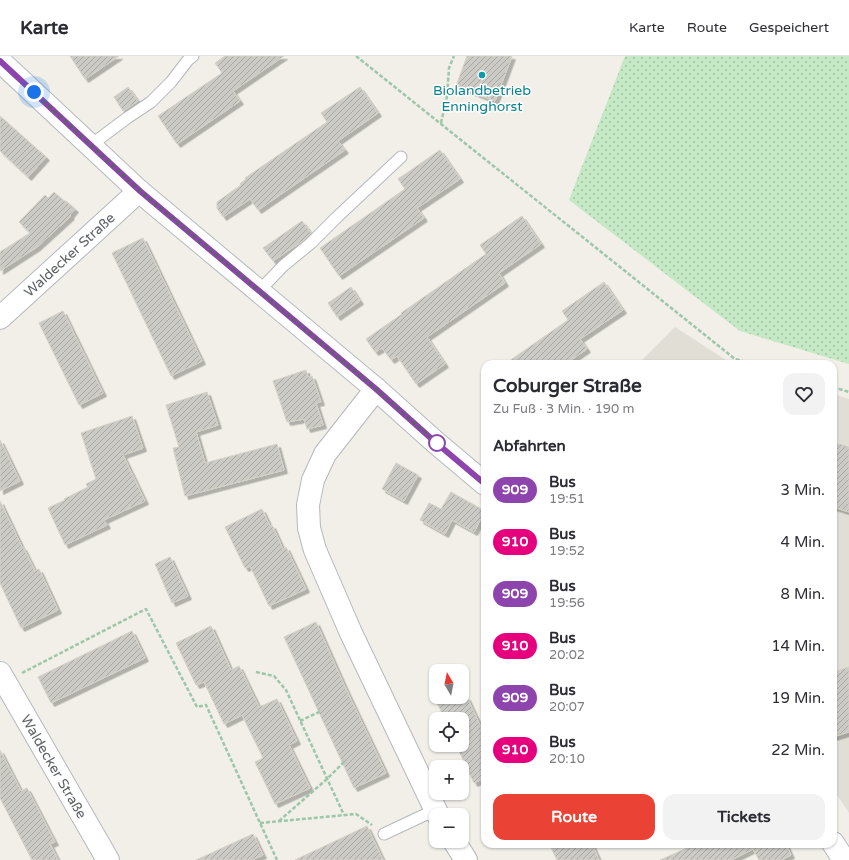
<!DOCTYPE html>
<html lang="de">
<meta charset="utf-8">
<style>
:root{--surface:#fff;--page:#f2f2f3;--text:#2b2b33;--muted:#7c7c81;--line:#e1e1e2;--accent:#ea4335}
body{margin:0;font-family:"Varela Round",sans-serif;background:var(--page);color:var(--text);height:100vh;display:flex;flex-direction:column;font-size:15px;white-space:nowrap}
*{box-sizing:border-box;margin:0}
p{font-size:13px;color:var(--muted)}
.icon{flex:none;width:22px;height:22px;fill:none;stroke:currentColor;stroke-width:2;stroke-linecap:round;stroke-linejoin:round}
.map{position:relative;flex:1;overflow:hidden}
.side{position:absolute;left:481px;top:304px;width:356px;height:488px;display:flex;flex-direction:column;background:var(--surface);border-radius:12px;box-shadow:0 1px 3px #0004}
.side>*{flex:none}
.badge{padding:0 8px;border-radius:13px;font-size:14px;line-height:26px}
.needle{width:26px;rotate:350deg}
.controls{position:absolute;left:429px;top:608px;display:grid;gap:8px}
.controls a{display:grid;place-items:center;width:40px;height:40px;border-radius:8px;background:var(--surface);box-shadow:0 1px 3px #0004;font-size:20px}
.you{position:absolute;width:20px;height:20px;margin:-10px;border:3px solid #fff;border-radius:50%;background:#1a73e8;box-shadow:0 0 0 6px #1a73e833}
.map>.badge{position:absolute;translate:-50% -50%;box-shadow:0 0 0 2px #fff}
h2{padding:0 12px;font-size:15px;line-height:36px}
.round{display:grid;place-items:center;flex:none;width:42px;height:42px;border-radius:12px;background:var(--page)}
.overview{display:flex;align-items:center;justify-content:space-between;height:68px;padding:0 12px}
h1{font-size:19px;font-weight:700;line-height:30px}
.button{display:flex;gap:8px;margin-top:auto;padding:8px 12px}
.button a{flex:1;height:46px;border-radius:12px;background:var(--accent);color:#fff;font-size:16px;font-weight:700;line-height:46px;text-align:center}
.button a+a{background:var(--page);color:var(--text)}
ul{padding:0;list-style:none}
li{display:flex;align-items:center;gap:12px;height:52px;padding:0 12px}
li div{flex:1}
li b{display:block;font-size:15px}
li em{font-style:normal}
li .badge{min-width:44px;font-weight:700;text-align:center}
header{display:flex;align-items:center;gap:24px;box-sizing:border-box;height:56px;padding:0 20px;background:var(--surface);border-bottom:1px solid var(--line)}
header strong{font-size:19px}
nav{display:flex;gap:22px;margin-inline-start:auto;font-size:14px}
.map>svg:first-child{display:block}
.education{fill:#e1ded6}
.grass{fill:url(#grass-dots)}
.building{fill:url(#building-hatch);stroke:#d6d1c6;filter:url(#shadow)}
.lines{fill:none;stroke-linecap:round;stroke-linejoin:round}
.lane-casing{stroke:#b5b8bc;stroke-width:13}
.street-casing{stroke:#b5b8bc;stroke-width:24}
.secondary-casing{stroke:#b6babf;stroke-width:24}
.path{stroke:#9cc7a9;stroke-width:2.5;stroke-dasharray:4 2;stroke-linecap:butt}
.lane{stroke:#fff;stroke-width:11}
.street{stroke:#fff;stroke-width:22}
.secondary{stroke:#fff;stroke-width:22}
.line-casing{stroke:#fff;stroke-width:9}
.line{stroke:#8e44ad;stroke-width:6}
.walk{stroke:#5f6368;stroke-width:4;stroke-dasharray:0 7.2}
.culture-dot{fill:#0f9aa8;stroke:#fff;stroke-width:1.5}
.stop-dot{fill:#fff;stroke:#8e44ad;stroke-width:2}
.labels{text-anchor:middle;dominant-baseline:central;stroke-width:3;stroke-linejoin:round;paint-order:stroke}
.culture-label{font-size:14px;fill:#0d838f;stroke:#fff}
.street-label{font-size:14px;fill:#5f6368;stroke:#fff}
</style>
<header>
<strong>Karte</strong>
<nav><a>Karte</a><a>Route</a><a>Gespeichert</a></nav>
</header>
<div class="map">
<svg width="849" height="804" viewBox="0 0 849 804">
<defs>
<pattern id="grass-dots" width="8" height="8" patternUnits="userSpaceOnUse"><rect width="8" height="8" fill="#c5e8c5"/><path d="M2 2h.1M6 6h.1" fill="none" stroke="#a3c0a4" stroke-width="1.8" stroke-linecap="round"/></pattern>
<pattern id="building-hatch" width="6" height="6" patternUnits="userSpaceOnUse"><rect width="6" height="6" fill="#cccac5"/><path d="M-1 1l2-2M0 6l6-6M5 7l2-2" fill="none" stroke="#a9a8a4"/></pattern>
<filter id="shadow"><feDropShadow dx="3.5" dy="3.5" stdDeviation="0" flood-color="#0004"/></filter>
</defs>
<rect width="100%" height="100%" fill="#f1efe8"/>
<g class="education">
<polygon points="675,271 732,308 638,308"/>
<polygon points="833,338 849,343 849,757 833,733"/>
</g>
<polygon class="grass" points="625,0 849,0 849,308 740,275 569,144"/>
<g class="building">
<polygon points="70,0 119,0 85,23"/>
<polygon points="225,0 284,0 233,35 240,45 177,88 158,60 222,17 215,7"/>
<polygon points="467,0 512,0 495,45 456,30"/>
<polygon points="128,31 138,45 123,55 114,41"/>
<polygon points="360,31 378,57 338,85 345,94 258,154 250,143 223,161 217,152 217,146 241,129 240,128 246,123 245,122 327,66 321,57"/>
<polygon points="0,60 46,101 28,121 0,95"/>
<polygon points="440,94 460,123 417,152 424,162 339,220 320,192 405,133 398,123"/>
<polygon points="54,136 64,145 66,145 75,153 70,159 71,160 37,191 0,215 0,196 30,177 19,166 45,139 48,142"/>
<polygon points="522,160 541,188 499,217 505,227 427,281 445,308 416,328 397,300 391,304 382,292 375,296 366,283 402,258 401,257 486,198 480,189"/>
<polygon points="302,165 311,177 301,186 273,205 263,192"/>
<polygon points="143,182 202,305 171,320 112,197"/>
<polygon points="604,226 623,254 580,283 587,293 565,308 505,308 568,264 562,255"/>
<polygon points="351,231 360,245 337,261 328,247"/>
<polygon points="63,255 103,337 79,349 39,267"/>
<polygon points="306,314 308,321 312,320 321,346 316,347 323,369 307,373 304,363 287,366 273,325"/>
<polygon points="207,336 218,369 196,376 205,407 277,388 284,414 185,440 173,392 179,391 166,349"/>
<polygon points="132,360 143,392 123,399 145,445 104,464 107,469 65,489 48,452 65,444 64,443 88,431 86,428 96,423 81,377"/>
<polygon points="0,384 20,425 0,435"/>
<polygon points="833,386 849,391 849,456 833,451"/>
<polygon points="396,407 418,419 404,445 382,433"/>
<polygon points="451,436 485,455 474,476 452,464 445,478 420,464 429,447 441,453"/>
<polygon points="0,445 22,491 23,491 35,515 39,513 58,554 21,572 0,527"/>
<polygon points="262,453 270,470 272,469 283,493 286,491 306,533 269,550 250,510 245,512 225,471"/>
<polygon points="170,501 188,540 172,547 155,508"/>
<polygon points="316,566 345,631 386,717 354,732 284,581"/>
<polygon points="211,570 231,614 239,610 259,651 277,643 297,685 289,689 310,732 275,748 255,706 263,702 242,659 224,668 204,626 196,629 176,587"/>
<polygon points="132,575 145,602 51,647 38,621"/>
<polygon points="849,611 849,676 833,681 833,616"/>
<polygon points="434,641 467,641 485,680 485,722 474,727 456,689 462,689 462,663 445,663"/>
<polygon points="0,694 21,735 27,732 55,786 50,788 58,804 32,804 0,742"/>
<polygon points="367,770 383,804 295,804"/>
<polygon points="253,778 263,799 252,804 196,804"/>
<polygon points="549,788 592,788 599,804 557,804"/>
<polygon points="696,788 786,788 791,799 781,804 759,804 753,793 731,804 660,804"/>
</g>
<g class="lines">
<defs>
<g id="lane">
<polyline points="91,89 127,62 151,46 171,26 188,4 193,0"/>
<polyline points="259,235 283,210 311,187 336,162 401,101"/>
<polyline points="384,778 435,754"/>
</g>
<g id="street">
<path id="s1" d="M 0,262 L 139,135"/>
<polyline points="376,333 325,398 313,424 308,449 309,472 315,494 351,577 438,759"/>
<path id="s2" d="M 0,617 L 108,804"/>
<polyline points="454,785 466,804"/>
</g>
<g id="secondary">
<polyline points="0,5 139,135 376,333 434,385 485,428"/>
<polyline points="833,787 844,804"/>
</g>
</defs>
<use href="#lane" class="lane-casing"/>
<use href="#street" class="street-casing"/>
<use href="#secondary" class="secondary-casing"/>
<g class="path">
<polyline points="356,0 735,303 753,308"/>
<polyline points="441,67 447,40 449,12 454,0"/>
<polyline points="833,331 849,336"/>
<polyline points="256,616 274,620 286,634 344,759"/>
<polyline points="22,617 146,553 197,651 206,649 277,804"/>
<polyline points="300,665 321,655"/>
<polyline points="279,765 327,723 346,704"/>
<polyline points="260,767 356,758 372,769"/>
</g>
<use href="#lane" class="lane"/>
<use href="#street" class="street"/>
<use href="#secondary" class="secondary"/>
</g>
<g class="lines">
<defs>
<polyline id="line" points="0,5 140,135 376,333 434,385 485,428"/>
</defs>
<use href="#line" class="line-casing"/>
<use href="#line" class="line"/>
<polyline class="walk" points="34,36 140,135 376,333 437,387"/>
</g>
<circle class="culture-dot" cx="482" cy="19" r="4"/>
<circle class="stop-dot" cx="437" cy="387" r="8"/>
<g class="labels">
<g class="culture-label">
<text x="482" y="34">Biolandbetrieb<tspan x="482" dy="16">Enninghorst</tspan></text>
</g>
<g class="street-label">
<text stroke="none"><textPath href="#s1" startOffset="94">Waldecker Straße</textPath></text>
<text stroke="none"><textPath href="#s2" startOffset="108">Waldecker Straße</textPath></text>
</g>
</g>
</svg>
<div class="controls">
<a><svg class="needle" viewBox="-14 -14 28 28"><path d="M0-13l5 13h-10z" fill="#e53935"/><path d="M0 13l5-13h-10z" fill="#7c7c81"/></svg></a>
<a><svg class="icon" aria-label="locate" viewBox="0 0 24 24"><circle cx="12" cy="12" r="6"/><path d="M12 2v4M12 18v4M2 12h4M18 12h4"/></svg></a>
<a>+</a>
<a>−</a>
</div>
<div class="you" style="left:34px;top:36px"></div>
<section class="side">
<div class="overview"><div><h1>Coburger Straße</h1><p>Zu Fuß · 3 Min. · 190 m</p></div><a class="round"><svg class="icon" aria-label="heart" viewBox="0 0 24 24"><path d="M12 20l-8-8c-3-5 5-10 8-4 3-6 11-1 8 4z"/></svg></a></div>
<h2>Abfahrten</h2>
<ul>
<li><span class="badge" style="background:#8e44ad;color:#fff">909</span><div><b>Bus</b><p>19:51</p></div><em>3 Min.</em></li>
<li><span class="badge" style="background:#e6007e;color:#fff">910</span><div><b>Bus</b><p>19:52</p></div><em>4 Min.</em></li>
<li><span class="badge" style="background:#8e44ad;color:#fff">909</span><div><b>Bus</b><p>19:56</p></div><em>8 Min.</em></li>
<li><span class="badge" style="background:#e6007e;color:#fff">910</span><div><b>Bus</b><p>20:02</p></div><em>14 Min.</em></li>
<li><span class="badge" style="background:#8e44ad;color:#fff">909</span><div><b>Bus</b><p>20:07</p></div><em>19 Min.</em></li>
<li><span class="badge" style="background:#e6007e;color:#fff">910</span><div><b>Bus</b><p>20:10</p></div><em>22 Min.</em></li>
</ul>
<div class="button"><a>Route</a><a>Tickets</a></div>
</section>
</div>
